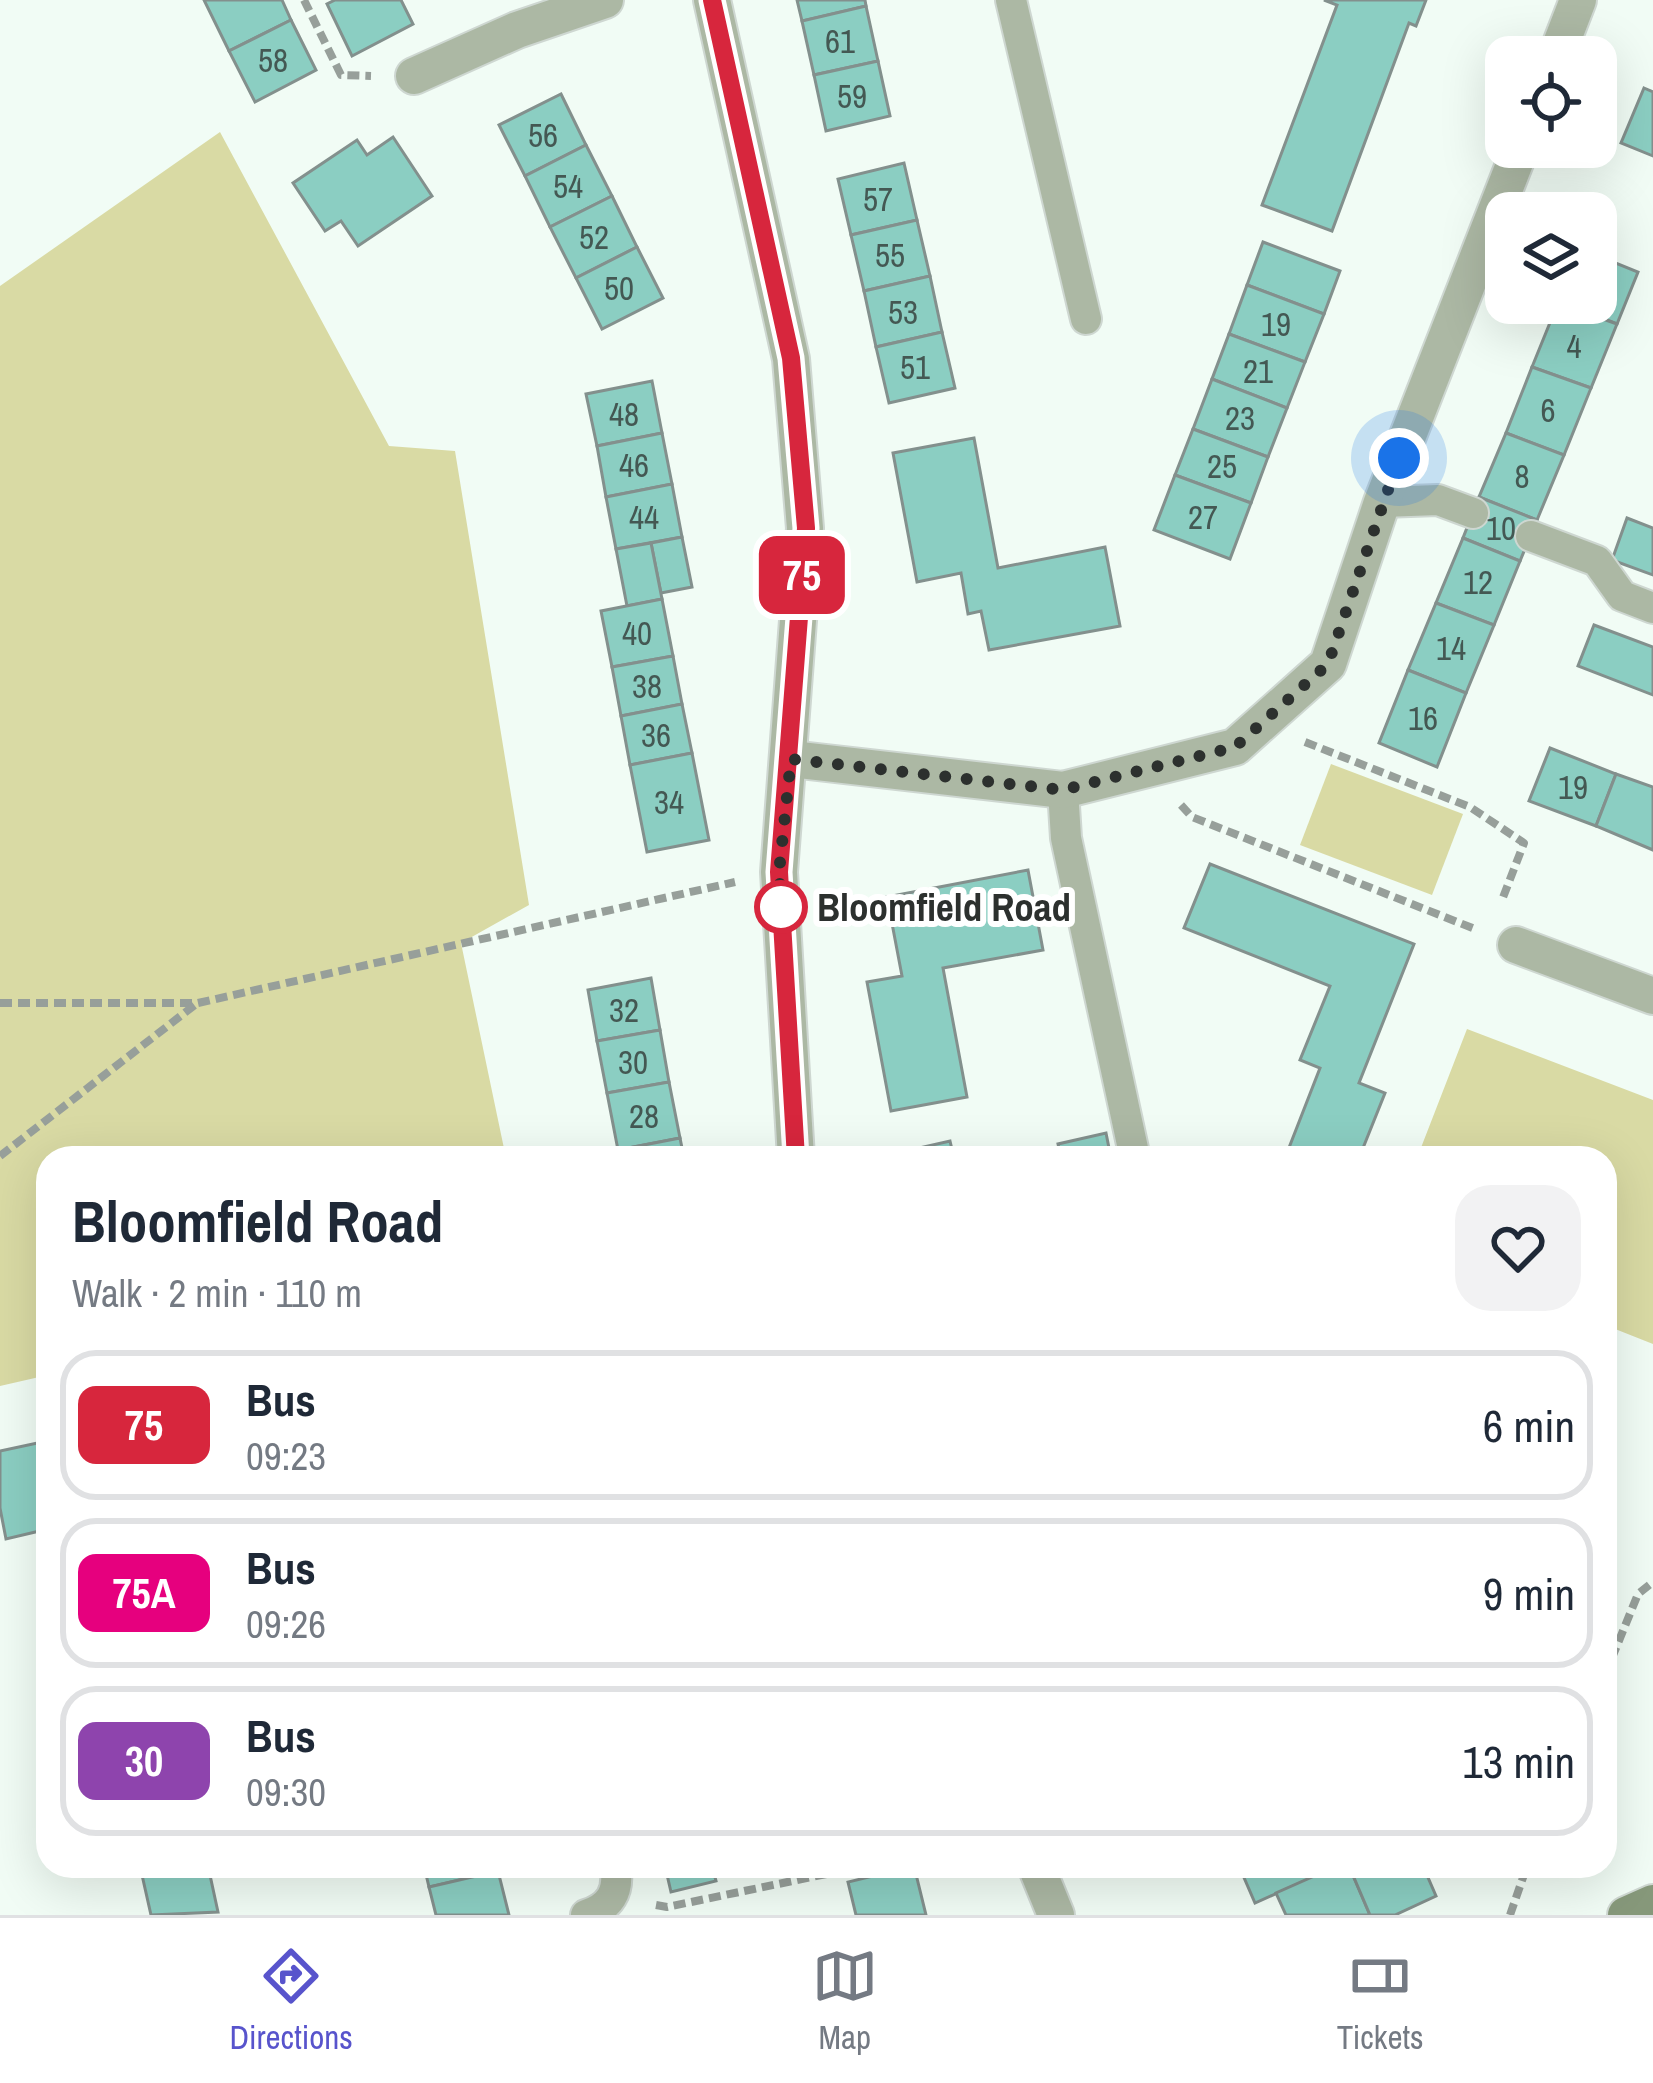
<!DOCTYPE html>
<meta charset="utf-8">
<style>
:root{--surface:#fff;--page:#f2f2f3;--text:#1f2937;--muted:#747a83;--line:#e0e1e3;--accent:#5854cc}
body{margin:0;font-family:"Archivo Narrow",sans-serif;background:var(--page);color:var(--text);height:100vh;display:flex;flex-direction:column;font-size:45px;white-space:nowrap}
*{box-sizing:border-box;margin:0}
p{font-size:39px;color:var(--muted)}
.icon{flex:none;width:66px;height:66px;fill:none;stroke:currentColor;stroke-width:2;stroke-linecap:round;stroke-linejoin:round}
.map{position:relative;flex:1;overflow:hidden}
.side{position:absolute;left:36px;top:1146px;width:1581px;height:732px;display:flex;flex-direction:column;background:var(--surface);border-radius:36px;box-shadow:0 12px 48px #0002}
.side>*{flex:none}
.badge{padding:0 24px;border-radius:18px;font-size:42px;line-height:78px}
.tools{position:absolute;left:1485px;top:36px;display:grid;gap:24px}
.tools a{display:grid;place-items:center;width:132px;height:132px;border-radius:24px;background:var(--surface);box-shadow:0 12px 48px #0002;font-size:60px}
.you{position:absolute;width:60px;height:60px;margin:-30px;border:9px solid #fff;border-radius:50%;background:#1a73e8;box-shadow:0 0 0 18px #1a73e833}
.map>.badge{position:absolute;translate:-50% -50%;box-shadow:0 0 0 6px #fff}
.round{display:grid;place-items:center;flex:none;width:126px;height:126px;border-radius:36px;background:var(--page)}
.head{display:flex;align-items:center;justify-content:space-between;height:204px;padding:0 36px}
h1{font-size:57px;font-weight:800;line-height:90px}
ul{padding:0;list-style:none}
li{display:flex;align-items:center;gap:36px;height:150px;margin:0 24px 18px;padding:0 12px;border:6px solid var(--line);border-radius:36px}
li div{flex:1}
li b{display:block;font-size:45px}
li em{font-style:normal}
li .badge{min-width:132px;font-weight:700;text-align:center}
.menu{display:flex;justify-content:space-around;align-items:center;height:168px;border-top:3px solid var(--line);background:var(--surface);font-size:33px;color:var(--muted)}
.menu a{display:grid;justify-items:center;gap:6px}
.menu .on{color:var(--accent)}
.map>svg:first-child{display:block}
.green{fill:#d9daa4}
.building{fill:#8bcec2;stroke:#83908d;stroke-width:3}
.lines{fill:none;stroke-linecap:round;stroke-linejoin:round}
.lane-casing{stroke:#ced7d1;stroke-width:34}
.street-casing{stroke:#ced7d1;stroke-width:40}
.secondary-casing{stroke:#ced7d1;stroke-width:40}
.path{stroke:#979f9a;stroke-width:8;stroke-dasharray:12 6;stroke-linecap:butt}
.lane{stroke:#acb8a4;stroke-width:30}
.street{stroke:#acb8a4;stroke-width:36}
.secondary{stroke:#86987a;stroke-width:36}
.line-casing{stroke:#fff;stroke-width:27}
.line{stroke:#d7263d;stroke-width:18}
.walk{stroke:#2c302e;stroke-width:12;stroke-dasharray:0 21.6}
.stop-dot{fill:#fff;stroke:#d7263d;stroke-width:6}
.labels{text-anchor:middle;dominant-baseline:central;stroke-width:12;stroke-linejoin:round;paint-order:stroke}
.number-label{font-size:33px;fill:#445853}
.stop-label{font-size:39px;font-weight:bold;fill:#2c302e;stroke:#fff;text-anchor:start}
</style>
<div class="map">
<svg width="1653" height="1915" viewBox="0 0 1653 1915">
<rect width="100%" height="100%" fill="#f1fcf5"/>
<g class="green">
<polygon points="220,132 389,446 455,451 529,905 461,943 506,1158 48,1158 48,1375 0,1386 0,286"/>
<polygon points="1331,764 1463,814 1432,895 1300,845"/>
<polygon points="1467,1029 1653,1100 1653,1344 1605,1325 1605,1158 1417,1158"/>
</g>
<g class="building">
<polygon points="204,0 282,0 291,20 229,51"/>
<polygon points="335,0 401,0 413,24 352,56 327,4"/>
<polygon points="797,0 865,0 866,6 802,21"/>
<polygon points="1324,0 1426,0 1416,26 1409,23 1332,231 1262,205 1337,5"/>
<polygon points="866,6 878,61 814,75 802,21"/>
<polygon points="291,20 316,70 255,102 229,51"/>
<polygon points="878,61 890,116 826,131 814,75"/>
<polygon points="1644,88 1653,92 1653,156 1621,143"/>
<polygon points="561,94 586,145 525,176 499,125"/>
<polygon points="393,137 432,196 358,246 341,221 325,231 293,183 357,140 367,155"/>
<polygon points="586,145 612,196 550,227 525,176"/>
<polygon points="904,163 917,220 851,235 838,179"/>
<polygon points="612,196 637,247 576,278 550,227"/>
<polygon points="917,220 930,276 864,291 851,235"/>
<polygon points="1263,242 1340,271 1324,314 1247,285"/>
<polygon points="637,247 663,298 602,329 576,278"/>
<polygon points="1596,255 1638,272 1617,324 1565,303 1596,303"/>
<polygon points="930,276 942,332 876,347 864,291"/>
<polygon points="1247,285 1324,314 1305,362 1229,334"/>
<polygon points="1558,303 1617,324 1591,388 1532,367"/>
<polygon points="942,332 955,388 889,403 876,347"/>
<polygon points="1229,334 1305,362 1287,408 1212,379"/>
<polygon points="1532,367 1591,388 1564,455 1506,433"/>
<polygon points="1212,379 1287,408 1268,457 1193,429"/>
<polygon points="652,381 662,433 597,446 586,394"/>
<polygon points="1193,429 1268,457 1251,503 1175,475"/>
<polygon points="662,433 672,484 606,497 597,446"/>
<polygon points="1506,433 1564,455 1537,520 1479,497"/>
<polygon points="974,438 998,568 1105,547 1120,626 989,650 981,611 968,614 961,573 917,582 893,453"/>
<polygon points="1175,475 1251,503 1230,559 1154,530"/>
<polygon points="672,484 682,537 616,549 606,497"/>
<polygon points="1479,497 1537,520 1520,561 1463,538"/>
<polygon points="1627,518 1653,528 1653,575 1612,560"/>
<polygon points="682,537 692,587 661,593 651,543"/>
<polygon points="1463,538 1520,561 1494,625 1436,603"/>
<polygon points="651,543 662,599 627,606 616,549"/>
<polygon points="662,599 673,656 612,667 601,611"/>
<polygon points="1436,603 1494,625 1466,693 1408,670"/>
<polygon points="1594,625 1653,647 1653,695 1578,666"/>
<polygon points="673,656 682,704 621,716 612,667"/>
<polygon points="1408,670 1466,693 1437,767 1379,743"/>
<polygon points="682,704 692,753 630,765 621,716"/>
<polygon points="1550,748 1616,774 1596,826 1529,801"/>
<polygon points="692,753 709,840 647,852 630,765"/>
<polygon points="1616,774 1653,787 1653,850 1596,826"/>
<polygon points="1210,864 1414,944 1359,1083 1385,1093 1359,1158 1285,1158 1320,1068 1300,1060 1330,986 1184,928"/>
<polygon points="1028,870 1043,950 943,968 967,1097 891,1111 867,982 902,976 887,897"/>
<polygon points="651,978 660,1030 597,1041 588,990"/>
<polygon points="660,1030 669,1082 607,1093 597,1041"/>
<polygon points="669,1082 680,1138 618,1150 607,1093"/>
<polygon points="1106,1133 1111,1158 1061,1158 1058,1144"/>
<polygon points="680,1138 684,1158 620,1158 618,1150"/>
<polygon points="950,1141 954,1158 884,1158 884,1156"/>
<polygon points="42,1442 48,1470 48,1529 6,1539 0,1508 0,1451"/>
<polygon points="140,1866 208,1866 218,1912 151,1915"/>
<polygon points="424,1866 497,1866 498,1871 429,1887"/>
<polygon points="506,1866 543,1866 508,1875"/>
<polygon points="665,1866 712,1866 716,1881 671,1892"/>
<polygon points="914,1866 926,1915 856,1915 848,1882"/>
<polygon points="1239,1866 1319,1866 1322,1873 1255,1903"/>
<polygon points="1337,1866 1349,1866 1370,1915 1286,1915 1276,1893"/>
<polygon points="1349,1866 1423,1866 1436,1896 1395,1915 1370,1915"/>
<polygon points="498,1871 509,1915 436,1915 429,1887"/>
</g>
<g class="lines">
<defs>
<g id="lane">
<polyline points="1011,0 1086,319"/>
<polyline points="1382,502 1438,500 1473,513"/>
<polyline points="1531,536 1597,561 1622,596 1653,608"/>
<polyline points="1063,790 1066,838 1135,1158"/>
<path d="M 586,1915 C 610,1907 620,1892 615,1866"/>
</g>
<g id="street">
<polyline points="712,0 791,359 805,528 779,872 796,1158"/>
<polyline points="1556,57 1578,0"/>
<polyline points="414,76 517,30 605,0"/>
<polyline points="791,759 1063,790 1235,747 1328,664 1382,502 1521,147"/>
<polyline points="1516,945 1653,996"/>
<polyline points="1036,1866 1056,1915"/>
</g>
<polyline id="secondary" points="1626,1915 1653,1903"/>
</defs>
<use href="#lane" class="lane-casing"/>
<use href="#street" class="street-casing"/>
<use href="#secondary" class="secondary-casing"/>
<g class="path">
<polyline points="304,0 341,75 371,76"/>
<polyline points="1305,742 1470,807 1524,843 1502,900"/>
<polyline points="1181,805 1192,817 1475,929"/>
<polyline points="0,1003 198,1003 735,882"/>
<polyline points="0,1156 196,1004"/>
<polyline points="1605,1675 1638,1594 1653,1582"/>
<polyline points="656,1905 667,1907 865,1866"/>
<polyline points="1510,1915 1527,1866"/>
</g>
<use href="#lane" class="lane"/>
<use href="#street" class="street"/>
<use href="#secondary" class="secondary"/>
</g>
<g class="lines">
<defs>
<polyline id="line" points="712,0 791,358 806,528 779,872 796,1158"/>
</defs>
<use href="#line" class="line-casing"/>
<use href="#line" class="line"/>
<polyline class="walk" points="781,907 782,917 779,872 791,759 1063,790 1235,747 1328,664 1399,458"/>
</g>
<circle class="stop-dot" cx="781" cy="907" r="24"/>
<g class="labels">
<g class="number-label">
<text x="840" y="41">61</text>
<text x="273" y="60">58</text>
<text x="852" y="96">59</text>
<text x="543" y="135">56</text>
<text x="568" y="186">54</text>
<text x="878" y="199">57</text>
<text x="594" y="237">52</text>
<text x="890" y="255">55</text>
<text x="619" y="288">50</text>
<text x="903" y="312">53</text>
<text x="1276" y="324">19</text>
<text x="1574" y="346">4</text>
<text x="915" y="367">51</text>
<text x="1258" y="371">21</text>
<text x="1548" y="410">6</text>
<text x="624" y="414">48</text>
<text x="1240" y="418">23</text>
<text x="634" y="465">46</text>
<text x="1222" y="466">25</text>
<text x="1522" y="476">8</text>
<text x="644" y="517">44</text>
<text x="1203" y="517">27</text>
<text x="1501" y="528">10</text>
<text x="1478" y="582">12</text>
<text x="637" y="633">40</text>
<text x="1451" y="648">14</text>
<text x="647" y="686">38</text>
<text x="1423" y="718">16</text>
<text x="656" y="735">36</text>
<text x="1573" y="787">19</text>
<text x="669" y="802">34</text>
<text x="624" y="1010">32</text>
<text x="633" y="1062">30</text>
<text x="644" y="1116">28</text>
</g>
<g class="stop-label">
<text x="817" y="907">Bloomfield Road</text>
</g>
</g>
</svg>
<div class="tools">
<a><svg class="icon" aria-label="locate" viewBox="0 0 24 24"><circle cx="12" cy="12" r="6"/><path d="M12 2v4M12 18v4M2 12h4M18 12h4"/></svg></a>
<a><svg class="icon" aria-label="layers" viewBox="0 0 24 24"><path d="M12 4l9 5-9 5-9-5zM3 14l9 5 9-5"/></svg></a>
</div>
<div class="you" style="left:1399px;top:458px"></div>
<b class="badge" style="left:802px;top:575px;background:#d7263d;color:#fff">75</b>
<section class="side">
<div class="head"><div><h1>Bloomfield Road</h1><p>Walk · 2 min · 110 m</p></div><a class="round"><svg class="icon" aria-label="heart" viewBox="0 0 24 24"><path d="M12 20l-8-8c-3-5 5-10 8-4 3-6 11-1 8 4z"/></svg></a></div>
<ul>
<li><span class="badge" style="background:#d7263d;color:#fff">75</span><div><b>Bus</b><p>09:23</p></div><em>6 min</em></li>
<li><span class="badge" style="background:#e6007e;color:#fff">75A</span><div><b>Bus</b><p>09:26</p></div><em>9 min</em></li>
<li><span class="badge" style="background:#8e44ad;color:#fff">30</span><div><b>Bus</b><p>09:30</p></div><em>13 min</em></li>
</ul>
</section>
</div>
<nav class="menu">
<a class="on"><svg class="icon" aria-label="directions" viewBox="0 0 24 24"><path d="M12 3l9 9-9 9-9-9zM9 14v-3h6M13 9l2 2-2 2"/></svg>Directions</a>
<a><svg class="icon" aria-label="map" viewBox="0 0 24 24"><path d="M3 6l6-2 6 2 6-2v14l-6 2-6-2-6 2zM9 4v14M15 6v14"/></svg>Map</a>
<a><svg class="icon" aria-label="tickets" viewBox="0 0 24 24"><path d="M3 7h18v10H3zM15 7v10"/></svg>Tickets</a>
</nav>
